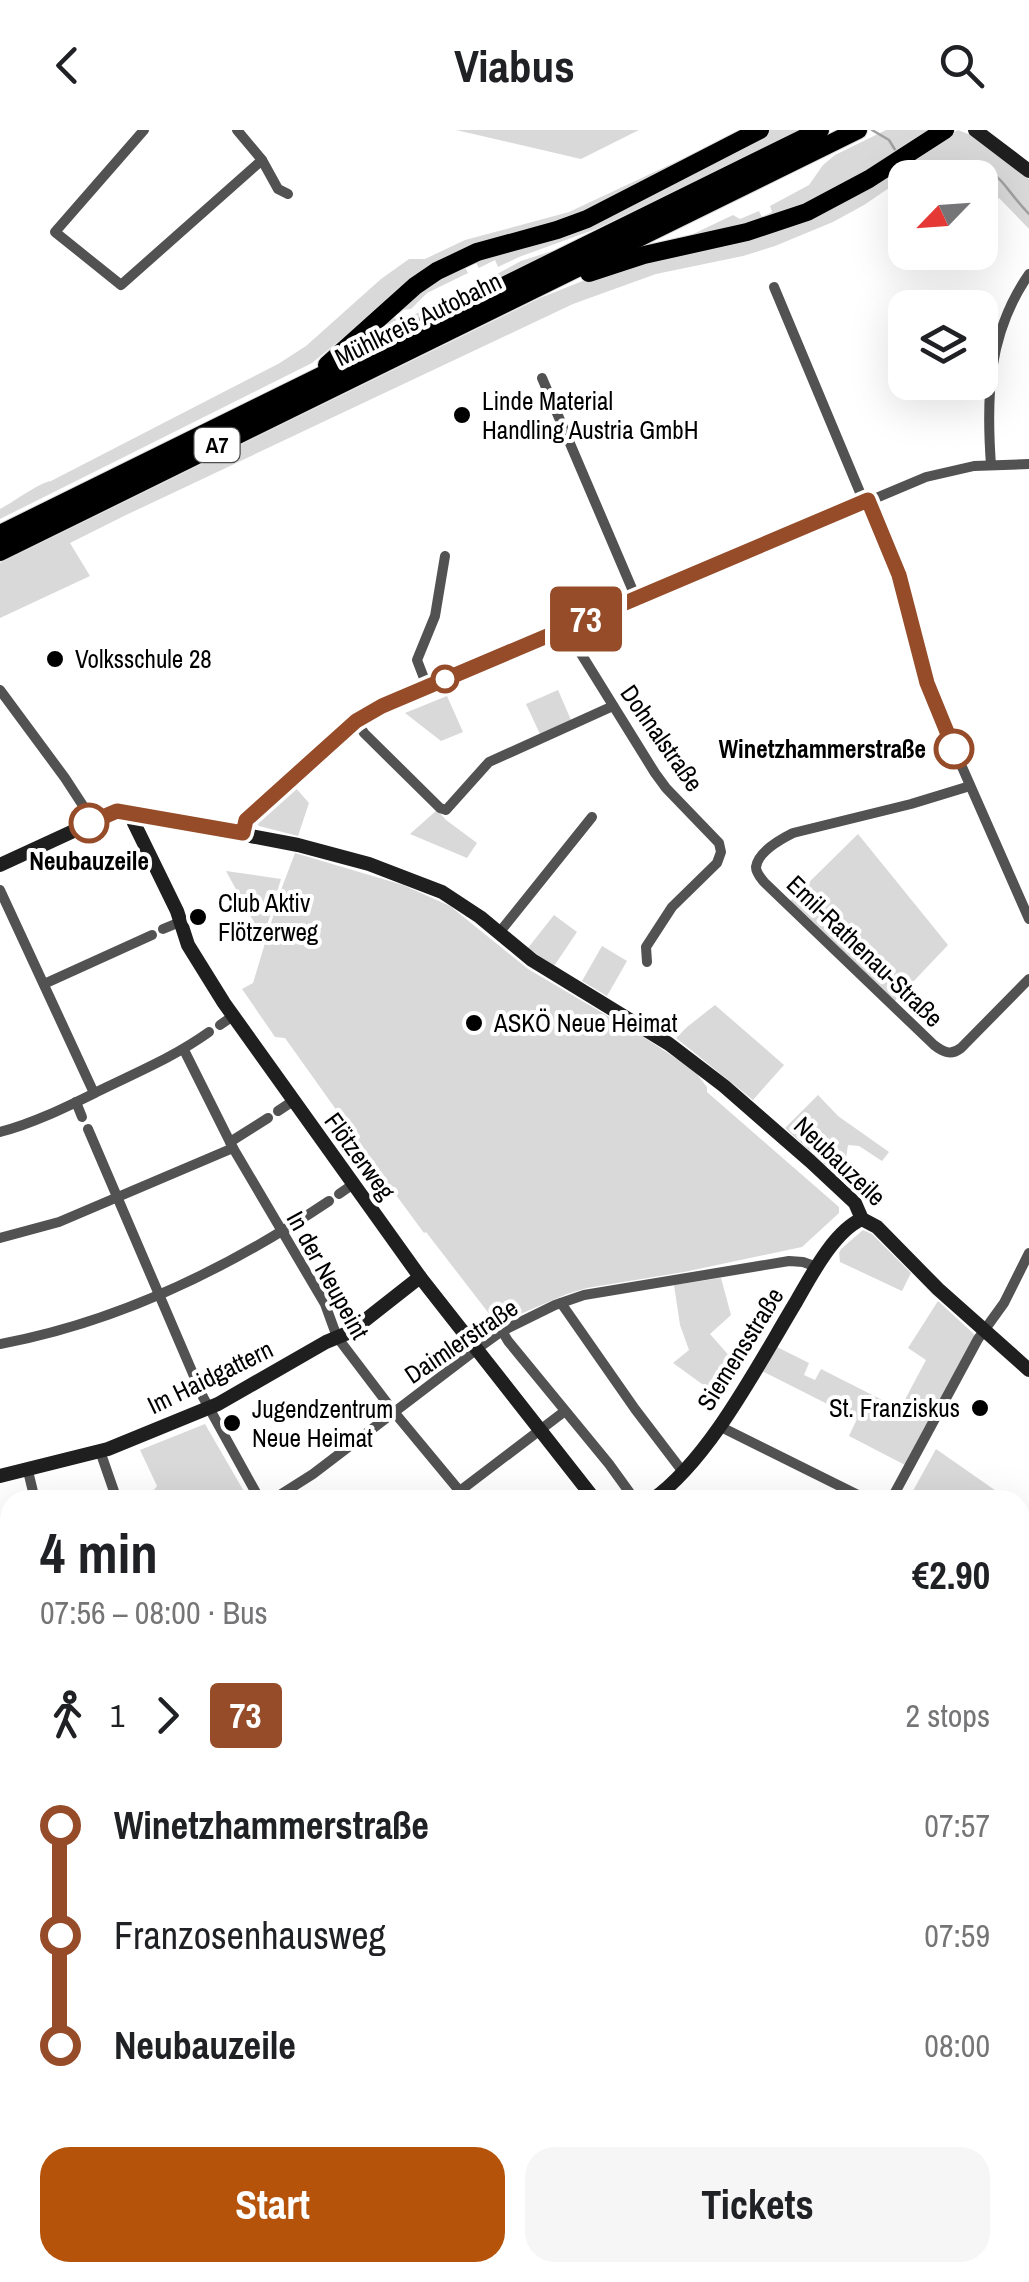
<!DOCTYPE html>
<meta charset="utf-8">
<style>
:root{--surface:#fff;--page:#f6f6f6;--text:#202124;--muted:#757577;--accent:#b45309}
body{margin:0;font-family:"Archivo Narrow",sans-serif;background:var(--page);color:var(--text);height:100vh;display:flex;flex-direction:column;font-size:38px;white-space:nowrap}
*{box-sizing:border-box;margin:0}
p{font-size:32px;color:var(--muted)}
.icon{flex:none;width:55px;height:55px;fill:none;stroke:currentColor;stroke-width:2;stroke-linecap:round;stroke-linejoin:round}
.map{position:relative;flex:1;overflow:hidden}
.sheet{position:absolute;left:0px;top:1360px;width:1030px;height:792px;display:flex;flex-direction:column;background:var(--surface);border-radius:30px 30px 0 0;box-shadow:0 10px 40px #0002}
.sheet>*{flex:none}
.badge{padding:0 20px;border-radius:8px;font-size:35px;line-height:65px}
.needle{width:65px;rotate:245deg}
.buttons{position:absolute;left:888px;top:30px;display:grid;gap:20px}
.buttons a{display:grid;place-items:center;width:110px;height:110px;border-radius:20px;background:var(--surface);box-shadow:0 10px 40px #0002;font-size:50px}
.map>.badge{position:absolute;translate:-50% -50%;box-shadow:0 0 0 5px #fff}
.legs{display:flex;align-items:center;gap:15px;height:110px;padding:0 40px;font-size:32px}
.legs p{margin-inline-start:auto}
.head{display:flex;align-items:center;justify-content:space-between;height:170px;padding:0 40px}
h1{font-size:55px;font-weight:700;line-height:75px}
.action{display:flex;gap:20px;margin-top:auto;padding:20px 40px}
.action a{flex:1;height:115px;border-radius:30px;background:var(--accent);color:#fff;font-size:40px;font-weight:700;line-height:115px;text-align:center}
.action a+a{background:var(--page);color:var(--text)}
ul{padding:0 40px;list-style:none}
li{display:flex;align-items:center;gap:35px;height:110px;font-size:38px}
li i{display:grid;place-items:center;width:15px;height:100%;margin:0 12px;background:currentColor}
li i::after{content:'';width:25px;height:25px;margin:-12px;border:8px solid;border-radius:50%;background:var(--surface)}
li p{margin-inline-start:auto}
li:first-child i{background:linear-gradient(#0000 50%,currentColor 0)}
li:last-child i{background:linear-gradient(currentColor 50%,#0000 0)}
header{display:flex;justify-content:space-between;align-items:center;height:130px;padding:0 40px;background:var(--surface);font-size:45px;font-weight:700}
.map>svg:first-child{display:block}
.green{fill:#d9d9d9}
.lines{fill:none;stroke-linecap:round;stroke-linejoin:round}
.stream{stroke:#a0a0a0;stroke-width:2.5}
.primary-casing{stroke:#dbdbdb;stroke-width:18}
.highway-casing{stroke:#dbdbdb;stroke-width:20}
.street{stroke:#525252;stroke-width:10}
.secondary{stroke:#1f1f1f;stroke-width:14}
.primary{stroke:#000;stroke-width:15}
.highway{stroke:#000;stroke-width:18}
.rail-casing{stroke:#000;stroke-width:6}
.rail{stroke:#fff;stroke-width:2.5;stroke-dasharray:8;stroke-linecap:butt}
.line-1-casing{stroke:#fff;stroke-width:22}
.line-1{stroke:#964c29;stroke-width:15}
.poi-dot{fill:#000;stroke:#fff;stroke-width:4}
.stop-1-dot{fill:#fff;stroke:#964c29;stroke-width:5}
.labels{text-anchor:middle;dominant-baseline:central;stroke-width:8;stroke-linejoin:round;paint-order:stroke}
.shield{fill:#fff;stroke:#4c4c4c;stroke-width:2.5}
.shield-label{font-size:22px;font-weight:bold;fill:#000}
.street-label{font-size:25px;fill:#000;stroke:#fff}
.poi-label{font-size:25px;fill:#000;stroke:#fff;text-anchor:start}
.stop-label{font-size:25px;font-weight:bold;fill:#000;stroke:#fff;text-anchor:end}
</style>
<header><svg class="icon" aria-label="back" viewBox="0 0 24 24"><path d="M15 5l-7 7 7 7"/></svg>Viabus<svg class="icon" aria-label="search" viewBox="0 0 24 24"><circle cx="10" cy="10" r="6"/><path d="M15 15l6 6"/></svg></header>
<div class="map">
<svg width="1029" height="2152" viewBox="0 0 1029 2152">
<rect width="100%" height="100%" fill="#fff"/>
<g class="green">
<polygon points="456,0 639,0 581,29"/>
<path d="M 744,0 L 588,83 L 436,134 L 399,157 L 357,196 L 312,233 L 0,389 L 0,379 C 14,372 38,353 51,351 L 278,234 L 306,216 L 381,149 L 409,129 L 425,129 L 465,110 L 569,82 Z"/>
<polygon points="768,0 800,0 596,99 519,127 498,137 495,130 479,138 474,130 464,135 468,143 427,163 411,179 401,180 396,177 428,151 448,139 495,120 540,109 589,92"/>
<polygon points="886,0 939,0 794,83 668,116 733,85 740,89 759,81 762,87 772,82 770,76 809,55 823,35 835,25"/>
<polygon points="958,0 973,6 1029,49 1029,99 1000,69 980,58 980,48 905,48 905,57 889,58 864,75 833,92 775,116 743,126 656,144 573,174 124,386 70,413 90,446 0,488 0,433 540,168 595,146 733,110"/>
<polygon points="561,118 349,222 387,190 413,185 460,164 521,131"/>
<polygon points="558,560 571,590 540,604 526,574"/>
<polygon points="447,566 463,602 441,611 405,583"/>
<polygon points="294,656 309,673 298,706 259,696 256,692 257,690"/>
<polygon points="437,680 446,690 477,713 467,728 410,704"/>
<polygon points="858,704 948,815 893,873 788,773"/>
<polygon points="295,723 403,755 450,776 528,839 645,908 680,931 696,943 707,957 707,962 839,1077 839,1083 802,1117 684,1142 587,1158 567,1164 497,1194 426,1102 424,1103 368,1027 367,1023 285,908 275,907 242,859 253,853 281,760"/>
<polygon points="226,741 281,749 263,809"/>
<polygon points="554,785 577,802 554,836 528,818"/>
<polygon points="602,816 627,831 607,866 582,851"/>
<polygon points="715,875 784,935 753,970 676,908 687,897"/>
<polygon points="818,965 838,986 889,1022 882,1031 859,1016 848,1015 846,1028 833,1042 785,998"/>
<polygon points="863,1100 872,1104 911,1143 902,1161 840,1132 839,1123 841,1119"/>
<polygon points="721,1148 731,1185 710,1204 739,1237 720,1267 673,1233 689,1220 680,1195 674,1155"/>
<polygon points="938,1171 975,1205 905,1335 849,1306 857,1289 762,1241 777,1217 809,1233 804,1245 815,1250 821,1239 900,1279 926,1230 908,1218"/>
<polygon points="205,1294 249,1370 142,1370 150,1365 157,1356 140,1320"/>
<polygon points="936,1319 1009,1370 908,1370"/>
</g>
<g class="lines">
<g class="stream">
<polyline points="872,0 889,10 897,23"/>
<polyline points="904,34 917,48"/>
<path d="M 944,48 C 1007,36 990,43 1029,84"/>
</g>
<defs>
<g id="primary">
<polyline points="0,1802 10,1811"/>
<polyline points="0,1820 10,1830"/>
<polyline points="333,2142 343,2152"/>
<polyline points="353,2142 363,2152"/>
</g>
<g id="highway">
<polyline points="589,143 644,125 747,102 807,82 869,49 945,0"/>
<polyline points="327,235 415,156 437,141 477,122 557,100 587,89 760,0"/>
<polyline points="0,404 820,0"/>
<polyline points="0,422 858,0"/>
</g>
</defs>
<use href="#primary" class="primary-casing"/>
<use href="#highway" class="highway-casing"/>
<g class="street">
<polyline points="144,0 55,102 121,155 262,30"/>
<polyline points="237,0 262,30 278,59 288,64"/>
<polyline points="774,157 864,372"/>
<polyline points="542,248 636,468"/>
<path d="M 991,335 C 986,266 988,203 1029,144"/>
<polyline points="868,370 899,445 933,571 1029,789"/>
<polyline points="567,497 575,514 655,643 666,658 719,713 721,722 717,733 672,777 646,817 647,832"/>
<polyline points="427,556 417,530 435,486 445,426"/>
<polyline points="0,560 65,648 93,691"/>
<polyline points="357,591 364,603 440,678 446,680 489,632 613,576"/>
<path d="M 970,656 L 911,674 L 793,703 C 781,709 758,722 756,737 C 756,743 761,748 764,752 L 934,915 C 943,922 951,926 961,918 L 1029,849"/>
<polyline points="243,703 246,690 349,598 382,576 926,347 974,336 1029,334"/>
<polyline points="0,760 94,963"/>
<polyline points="163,799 180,792"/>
<polyline points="499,803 592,687"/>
<polyline points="44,854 152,805"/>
<polyline points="220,895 233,886"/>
<polyline points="184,920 233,1018 325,1174 337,1207 394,1282 467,1370"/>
<polyline points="76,972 82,987"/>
<polyline points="278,981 293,971"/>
<polyline points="88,999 203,1267 260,1370"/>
<path d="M 0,1002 C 38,992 72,974 107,957 C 142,940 177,925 209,902"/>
<polyline points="230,1012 268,988"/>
<polyline points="339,1064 352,1055"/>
<polyline points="0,1108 59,1092 233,1018"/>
<polyline points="561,1173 635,1279 683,1342"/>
<polyline points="502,1201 508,1211 609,1334 635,1370"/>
<path d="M 0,1214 C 119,1192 229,1138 329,1071"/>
<polyline points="719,1296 868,1370"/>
<polyline points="100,1321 117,1370"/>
<polyline points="28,1341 35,1370"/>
<polyline points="272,1370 313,1344 477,1219 502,1201 555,1175 584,1165 789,1131 803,1132 817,1137"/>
<polyline points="448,1370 565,1281"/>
<polyline points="891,1370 978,1209 1004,1173 1029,1123"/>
<polyline points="0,1462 10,1460"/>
<polyline points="0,1694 10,1684"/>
<polyline points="1020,1697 1029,1686"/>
<polyline points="1020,1877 1029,1887"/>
<polyline points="1020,1990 1029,1978"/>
<polyline points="0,2145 10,2138"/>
<polyline points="264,2152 273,2142"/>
</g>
<g class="secondary">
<polyline points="975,0 1029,41"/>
<polyline points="133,682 134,693 177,781 188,815 224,873 420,1147 595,1370"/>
<polyline points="0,735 117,681 298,715 369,734 442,762 480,787 532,830 669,914 724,956 810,1031 855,1073 862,1089 877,1097 938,1159 1029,1240"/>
<polyline points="0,1346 108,1319 218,1274 326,1212 350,1202 420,1147"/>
<path d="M 652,1370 C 710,1329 759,1233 796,1172 C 811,1146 834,1101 862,1089"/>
<polyline points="0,1635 10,1650"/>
<polyline points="0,1959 10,1949"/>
<polyline points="0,1996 10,2006"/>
<polyline points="1020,2081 1029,2078"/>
<polyline points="147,2142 156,2152"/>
<polyline points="308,2142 317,2152"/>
<polyline points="381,2142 392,2152"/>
<polyline points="782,2152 797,2142"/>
</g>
<use href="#primary" class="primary"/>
<use href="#highway" class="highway"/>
<defs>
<g id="rail">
<polyline points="1020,2099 1029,2095"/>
<polyline points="1020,2134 1029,2130"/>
</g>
</defs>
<use href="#rail" class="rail-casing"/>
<use href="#rail" class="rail"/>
</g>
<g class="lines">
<defs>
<polyline id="line-1" points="89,693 117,681 243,703 246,690 356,591 382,576 868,370 899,445 927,553 954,619"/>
</defs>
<use href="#line-1" class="line-1-casing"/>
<use href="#line-1" class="line-1"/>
</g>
<g class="poi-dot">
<circle cx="462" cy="285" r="10"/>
<circle cx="55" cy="529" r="10"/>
<circle cx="198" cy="787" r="10"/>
<circle cx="474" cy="893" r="10"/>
<circle cx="980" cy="1278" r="10"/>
<circle cx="232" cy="1293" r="10"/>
</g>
<g class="stop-1-dot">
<circle cx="445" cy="549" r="12"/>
<circle cx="954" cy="619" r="18"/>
<circle cx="89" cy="693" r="18"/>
</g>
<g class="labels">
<rect class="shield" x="194.5" y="298" width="45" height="34" rx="8"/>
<g class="shield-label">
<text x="217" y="315">A7</text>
</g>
<g class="street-label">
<text transform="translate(418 189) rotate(-26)">Mühlkreis Autobahn</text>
<text transform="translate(662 608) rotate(55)">Dohnalstraße</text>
<text transform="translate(865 821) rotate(44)">Emil-Rathenau-Straße</text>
<text transform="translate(360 1026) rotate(54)">Flötzerweg</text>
<text transform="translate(840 1031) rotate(44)">Neubauzeile</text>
<text transform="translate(328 1145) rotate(61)">In der Neupeint</text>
<text transform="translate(461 1211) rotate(-34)">Daimlerstraße</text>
<text transform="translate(740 1219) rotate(-58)">Siemensstraße</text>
<text transform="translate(210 1247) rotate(-26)">Im Haidgattern</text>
</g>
<g class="poi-label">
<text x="482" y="271">Linde Material<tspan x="482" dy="29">Handling Austria GmbH</tspan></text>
<text x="75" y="529">Volksschule 28</text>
<text x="218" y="773">Club Aktiv<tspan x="218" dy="29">Flötzerweg</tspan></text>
<text x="494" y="893">ASKÖ Neue Heimat</text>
<text x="960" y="1278" text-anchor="end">St. Franziskus</text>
<text x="252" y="1279">Jugendzentrum<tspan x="252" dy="29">Neue Heimat</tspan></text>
</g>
<g class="stop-label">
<text x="926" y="619">Winetzhammerstraße</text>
<text x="89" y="731" text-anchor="middle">Neubauzeile</text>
</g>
</g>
</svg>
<div class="buttons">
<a><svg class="needle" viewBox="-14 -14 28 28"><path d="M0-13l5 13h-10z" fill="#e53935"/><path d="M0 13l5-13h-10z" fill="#757577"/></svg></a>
<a><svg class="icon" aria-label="layers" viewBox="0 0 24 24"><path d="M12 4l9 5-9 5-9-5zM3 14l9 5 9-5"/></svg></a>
</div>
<b class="badge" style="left:586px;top:489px;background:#964c29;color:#fff">73</b>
<section class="sheet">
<div class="head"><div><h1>4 min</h1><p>07:56 – 08:00 · Bus</p></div><b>€2.90</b></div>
<div class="legs"><svg class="icon" aria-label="walk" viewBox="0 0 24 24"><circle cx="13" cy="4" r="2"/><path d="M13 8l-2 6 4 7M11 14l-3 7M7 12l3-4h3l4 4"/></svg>1<svg class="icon" aria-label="forward" viewBox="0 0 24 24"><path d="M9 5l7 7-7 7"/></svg><b class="badge" style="background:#964c29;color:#fff">73</b><p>2 stops</p></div>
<ul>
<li><i style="color:#964c29"></i><b>Winetzhammerstraße</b><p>07:57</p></li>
<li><i style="color:#964c29"></i><span>Franzosenhausweg</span><p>07:59</p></li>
<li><i style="color:#964c29"></i><b>Neubauzeile</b><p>08:00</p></li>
</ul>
<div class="action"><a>Start</a><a>Tickets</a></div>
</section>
</div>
